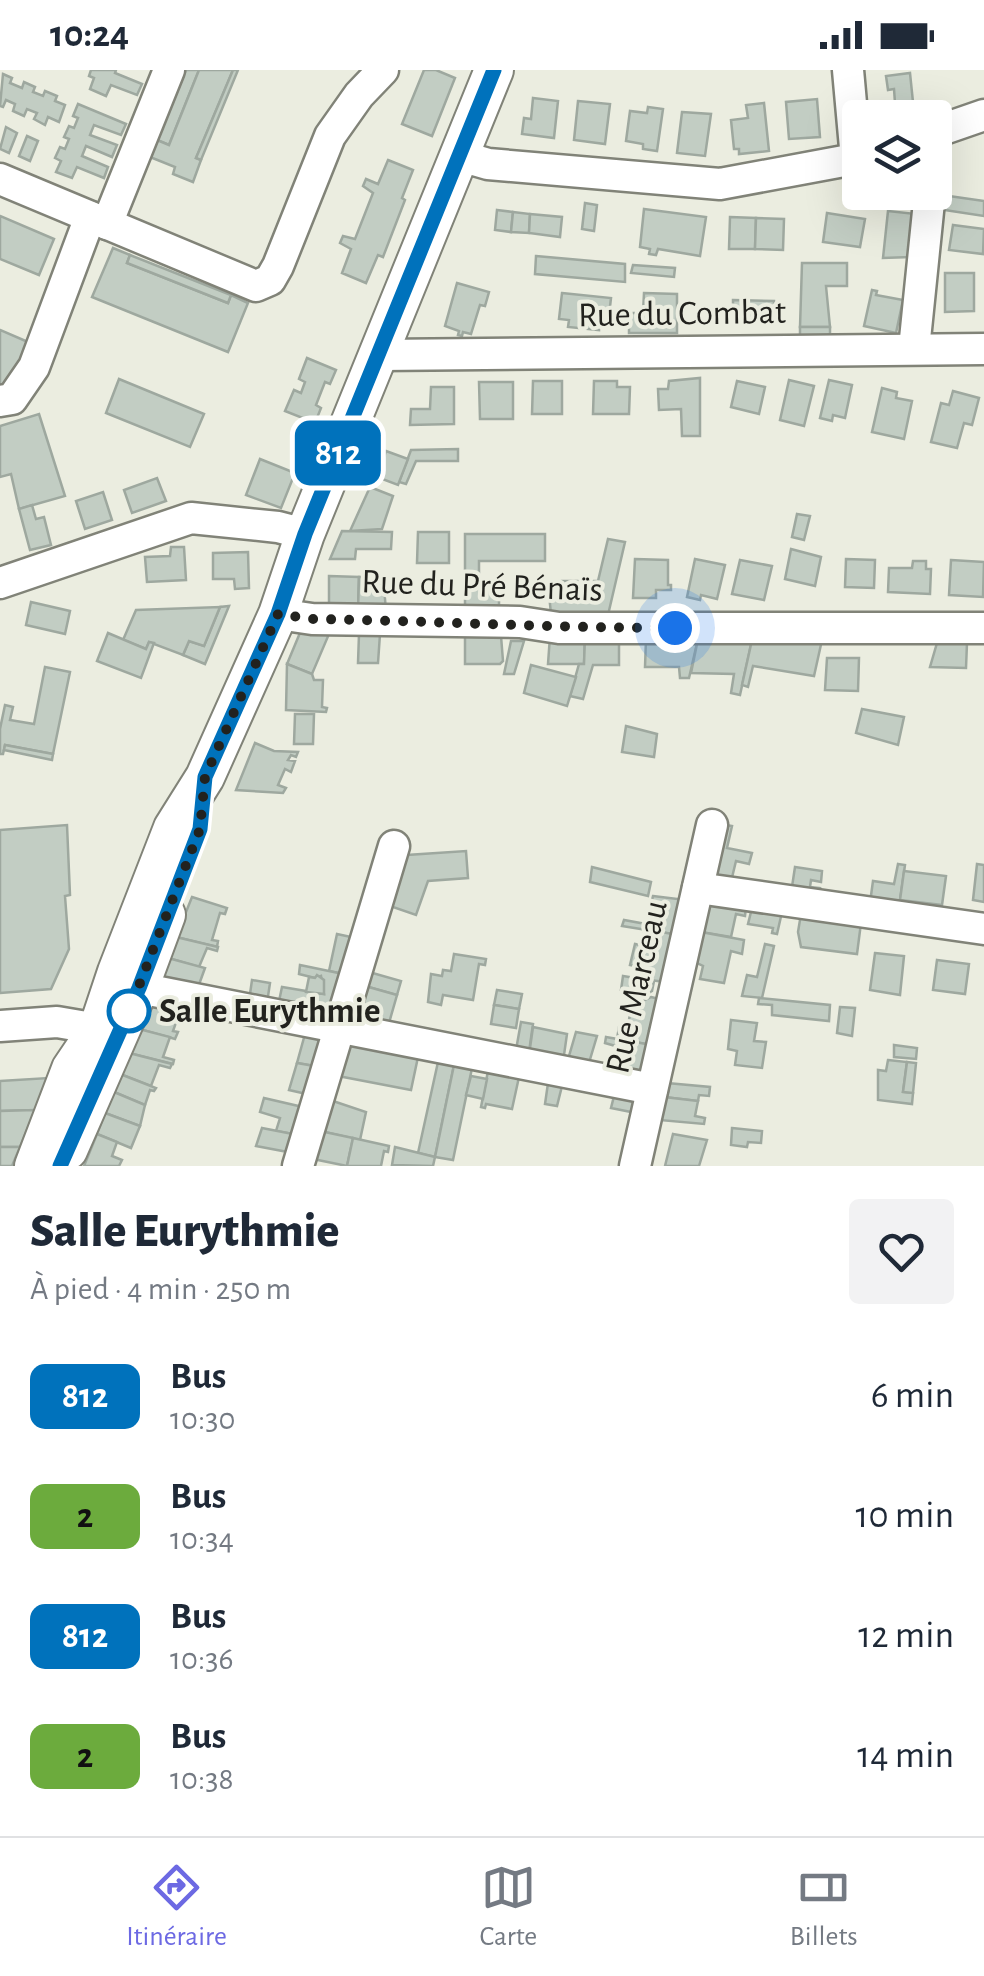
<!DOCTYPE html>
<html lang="fr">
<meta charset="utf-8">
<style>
:root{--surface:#fff;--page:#f2f2f3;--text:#1f2937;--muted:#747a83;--line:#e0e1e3;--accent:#6c69e3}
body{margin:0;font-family:"Alegreya Sans",sans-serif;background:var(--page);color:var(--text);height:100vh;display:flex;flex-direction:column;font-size:38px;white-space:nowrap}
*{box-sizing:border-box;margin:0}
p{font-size:32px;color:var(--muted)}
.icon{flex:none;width:55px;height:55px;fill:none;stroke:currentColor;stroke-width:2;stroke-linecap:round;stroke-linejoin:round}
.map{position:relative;height:1096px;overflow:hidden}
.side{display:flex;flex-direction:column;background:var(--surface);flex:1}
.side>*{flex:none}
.badge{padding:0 20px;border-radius:15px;font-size:35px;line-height:65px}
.tools{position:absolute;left:842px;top:30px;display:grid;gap:20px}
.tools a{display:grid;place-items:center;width:110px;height:110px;border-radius:10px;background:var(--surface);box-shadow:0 10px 40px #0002;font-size:50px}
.you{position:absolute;width:50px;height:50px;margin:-25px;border:8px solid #fff;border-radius:50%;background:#1a73e8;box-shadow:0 0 0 15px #1a73e833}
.map>.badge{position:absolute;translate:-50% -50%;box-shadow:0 0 0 5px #fff}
.round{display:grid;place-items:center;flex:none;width:105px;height:105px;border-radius:10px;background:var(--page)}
.headline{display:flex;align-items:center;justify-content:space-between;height:170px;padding:0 30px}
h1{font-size:48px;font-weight:800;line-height:75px}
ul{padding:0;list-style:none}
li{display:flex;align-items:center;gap:30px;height:120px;padding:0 30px}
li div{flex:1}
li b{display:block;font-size:38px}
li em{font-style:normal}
li .badge{min-width:110px;font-weight:700;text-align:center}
.status{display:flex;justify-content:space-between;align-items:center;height:70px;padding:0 50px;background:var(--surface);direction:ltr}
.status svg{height:28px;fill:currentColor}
.tab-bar{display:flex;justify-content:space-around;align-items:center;height:140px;border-top:2px solid var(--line);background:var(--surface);font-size:28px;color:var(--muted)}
.tab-bar a{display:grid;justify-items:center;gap:5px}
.tab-bar .active{color:var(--accent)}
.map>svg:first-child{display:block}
.building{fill:#c2cdc3;stroke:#9ea89f;stroke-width:2.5}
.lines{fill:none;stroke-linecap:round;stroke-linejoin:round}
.minor-casing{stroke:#818378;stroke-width:35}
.major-casing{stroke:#818378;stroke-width:42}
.minor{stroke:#fff;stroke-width:30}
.major{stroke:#fff;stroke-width:38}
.line-casing{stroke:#fff;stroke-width:22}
.line{stroke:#0072bc;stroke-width:15}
.walk{stroke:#22221e;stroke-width:10;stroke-dasharray:0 18}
.stop-dot{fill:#fff;stroke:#0072bc;stroke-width:5}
.labels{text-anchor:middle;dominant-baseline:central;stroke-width:8;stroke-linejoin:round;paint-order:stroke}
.street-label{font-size:35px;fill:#22221e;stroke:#ebede0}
.stop-label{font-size:35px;font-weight:bold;fill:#22221e;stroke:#ebede0;text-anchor:start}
</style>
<div class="status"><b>10:24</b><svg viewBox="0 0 49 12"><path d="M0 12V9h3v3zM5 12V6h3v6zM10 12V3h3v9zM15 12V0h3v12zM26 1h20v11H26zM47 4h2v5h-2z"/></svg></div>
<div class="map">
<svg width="984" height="1096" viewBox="0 0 984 1096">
<rect width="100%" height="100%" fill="#ebede0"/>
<g class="building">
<polygon points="91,0 116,0 115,3 142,14 137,25 111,15 106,26 90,19 94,8 89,6"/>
<polygon points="186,0 199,0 169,75 157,70"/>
<polygon points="199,0 233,0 196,88 201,90 193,112 173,104 175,97 150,87 157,70 169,75"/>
<polygon points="233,0 238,0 201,90 196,88"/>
<polygon points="424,0 436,0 455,8 432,66 402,54"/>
<polygon points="910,3 913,32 895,33 894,19 888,20 886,6"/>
<polygon points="3,4 12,8 10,13 22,18 24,12 35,17 33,22 43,26 45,21 57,26 55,31 65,35 59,52 48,47 45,55 34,49 37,43 27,39 24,46 13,41 15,34 6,30 3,37 0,36"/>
<polygon points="533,28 558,31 554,68 522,64 524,48 531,49"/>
<polygon points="817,29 820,67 789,69 786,32"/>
<polygon points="578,31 610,34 605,74 574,70"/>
<polygon points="764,33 769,81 739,84 739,79 734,79 731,50 748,48 746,35"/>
<polygon points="78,34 126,54 121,65 94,55 90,65 117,75 112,87 86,76 82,86 108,97 104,108 77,97 72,108 56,102 61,91 55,88 60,77 65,79 69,69 64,67 69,56 74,58 78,48 73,46"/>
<polygon points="648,37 663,39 657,81 643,79 643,74 626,71 630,41 647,43"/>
<polygon points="682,42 711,44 705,86 677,83"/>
<polygon points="6,57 17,63 9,83 0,79"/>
<polygon points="27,66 38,71 30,91 19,86"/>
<polygon points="388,90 413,100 402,128 405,130 383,187 378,185 366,213 342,203 351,179 340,173 343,166 355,169 373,123 363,116 366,109 378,114"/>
<polygon points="942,125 984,131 984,146 938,139"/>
<polygon points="585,133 597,135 594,161 582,159"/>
<polygon points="644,139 706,147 700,186 658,179 656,185 649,184 650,179 640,177"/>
<polygon points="497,140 513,142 511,162 495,160"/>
<polygon points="888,141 916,144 911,187 883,188"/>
<polygon points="513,142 530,144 529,163 511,162"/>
<polygon points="827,143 865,149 860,177 823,172"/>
<polygon points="530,144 562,147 560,167 529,163"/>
<polygon points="0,146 54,169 39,205 0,189"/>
<polygon points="730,147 756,148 755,179 729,179"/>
<polygon points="756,148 784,149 783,180 755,179"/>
<polygon points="953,155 984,159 983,184 949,180"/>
<polygon points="113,178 130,185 127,193 228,233 231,225 248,233 228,282 92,227"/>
<polygon points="130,185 231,225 228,233 127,193"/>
<polygon points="536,186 625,194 625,212 535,204"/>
<polygon points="802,193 847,193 847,216 826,216 830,257 800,257"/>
<polygon points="633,195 675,198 674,207 631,203"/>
<polygon points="945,203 974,203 974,241 945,242"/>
<polygon points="457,213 489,222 485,236 480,235 471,264 463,262 462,266 458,265 459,261 445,256"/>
<polygon points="872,220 877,221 876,225 903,230 896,263 864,256"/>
<polygon points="562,223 611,228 608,254 599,253 599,260 568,257 569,250 559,249"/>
<polygon points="644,223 677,224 677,263 629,263 629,243 643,243"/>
<polygon points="733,230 774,231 774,254 733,249"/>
<rect x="800" y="257" width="30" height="10"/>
<polygon points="0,260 28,272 7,322 0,319"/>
<polygon points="307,288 336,300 330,314 325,312 316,335 321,338 315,353 285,341 294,320 301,323 305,312 299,309"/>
<polygon points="700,308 700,366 682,366 681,339 659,340 658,319 668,319 669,311"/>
<polygon points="119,309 204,344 190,377 106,343"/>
<polygon points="789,310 814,316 804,356 780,350"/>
<polygon points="829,310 852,315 845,348 833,345 832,351 820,348"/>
<polygon points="533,311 562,311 562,344 532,344"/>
<polygon points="594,311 617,311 617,317 630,317 629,344 593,344"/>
<polygon points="737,311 765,317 759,344 731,337"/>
<polygon points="479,312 513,312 513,349 480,349"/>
<polygon points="431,317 454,317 454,354 410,355 411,339 430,339"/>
<polygon points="882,318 897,322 896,328 912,331 904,369 872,362"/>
<polygon points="953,321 979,328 972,355 964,353 957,378 931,372 941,333 949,335"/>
<polygon points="39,344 65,426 19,439 11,404 0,407 0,356"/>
<polygon points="458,379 458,391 416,391 406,414 399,412 411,380"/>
<polygon points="386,381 408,389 398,415 377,407"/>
<polygon points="260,389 295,403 281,438 246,425"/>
<polygon points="157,408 166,431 132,443 124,420"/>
<polygon points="370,417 393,426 382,459 350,461"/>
<polygon points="103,422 112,450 85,459 76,431"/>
<polygon points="32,435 36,449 44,447 51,475 30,480 19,439"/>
<polygon points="797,444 810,446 804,470 792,467"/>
<polygon points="342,461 392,462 391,479 356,479 355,489 330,489"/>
<polygon points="418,462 449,462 449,493 417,493"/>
<polygon points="465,464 545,464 545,491 479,491 479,513 465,513"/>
<polygon points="608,469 625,472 608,545 551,544 549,524 562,521 562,511 598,511"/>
<polygon points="171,477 184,477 186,510 147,512 145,487 170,486"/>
<polygon points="791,479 821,487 815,516 785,509"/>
<polygon points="248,482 249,518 235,519 234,509 213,509 213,483"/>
<polygon points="635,489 668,490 668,515 671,515 671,520 656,520 656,528 633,528"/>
<polygon points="695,489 725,495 717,529 701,525 700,530 687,527"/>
<polygon points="846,489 875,490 874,518 845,517"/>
<polygon points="740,490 772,496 764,530 732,524"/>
<polygon points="951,490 984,492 983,527 949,525"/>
<polygon points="913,491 926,491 926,499 931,499 930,524 888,522 889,498 912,498"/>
<polygon points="329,506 359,507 358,540 329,539"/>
<polygon points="359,507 383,507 386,540 358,540"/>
<polygon points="465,513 499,513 499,544 465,543"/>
<polygon points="31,532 70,541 65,564 26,555"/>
<polygon points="229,536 205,594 183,585 189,571 204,576 220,537"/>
<polygon points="220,537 204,576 189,571 183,585 149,572 146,579 123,570 136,540"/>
<polygon points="302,558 329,564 312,604 287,594"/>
<polygon points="108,563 146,579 149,572 154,573 141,608 97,591"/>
<polygon points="359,564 380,564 378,593 358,593"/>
<polygon points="465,565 501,566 503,591 500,594 465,594"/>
<polygon points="550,566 585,567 584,594 548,594"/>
<polygon points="585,567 619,568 619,595 593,595 583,629 570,626 579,594 584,594"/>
<polygon points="646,569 698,569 689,608 680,608 679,597 645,597"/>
<polygon points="698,569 752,570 740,625 731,623 734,604 691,603"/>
<polygon points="752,570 822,570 814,606 753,596 748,617 742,615"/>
<polygon points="511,571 524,571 514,604 504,604"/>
<polygon points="937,573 967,573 966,598 930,597"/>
<polygon points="827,588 859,588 858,621 825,620"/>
<polygon points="287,594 312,604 314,610 323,610 322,637 327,638 326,642 286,640"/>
<polygon points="531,595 576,607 567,636 524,623"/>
<polygon points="45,597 70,602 53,684 5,675 3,684 0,684 0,659 5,635 13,637 10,650 34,654"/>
<polygon points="862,639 904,647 898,675 856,663"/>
<polygon points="295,644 314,644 313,674 294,674"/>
<polygon points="626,656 657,664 654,687 622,682"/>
<polygon points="255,673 274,681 298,682 296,687 291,685 288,690 295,691 291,702 285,699 278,715 286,718 283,723 236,720"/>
<polygon points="5,675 53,684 52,690 4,680"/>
<polygon points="67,755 70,825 65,826 69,879 51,919 0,923 0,760"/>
<polygon points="726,755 732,756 727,778 752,783 749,794 736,791 729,820 711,818"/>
<polygon points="466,781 468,808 428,811 416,845 390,836 407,785"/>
<polygon points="898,794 905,795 898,844 869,840 873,811 894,814"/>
<polygon points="977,794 984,795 984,832 973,830"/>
<polygon points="592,797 651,812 648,826 590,812"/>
<polygon points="795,797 822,801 821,812 811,810 810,817 820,818 817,834 790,830"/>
<polygon points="904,801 946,806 942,835 900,830"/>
<polygon points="653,826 686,830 678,865 622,856 624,850 646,854"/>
<polygon points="192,827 227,838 225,844 220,843 212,870 218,871 217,877 176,867"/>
<polygon points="708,832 746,837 745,846 736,844 731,867 701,862"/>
<polygon points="752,838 782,842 777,864 772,863 773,858 748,854"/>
<polygon points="801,844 861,853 857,884 801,877 798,862"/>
<polygon points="645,859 678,865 674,880 669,879 667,912 648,910 650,899 630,895 635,874 641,875"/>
<polygon points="701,862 744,870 742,884 731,881 724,913 700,909 703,896 695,892"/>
<polygon points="337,864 351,867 348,905 329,901"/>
<polygon points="176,867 218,877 217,881 207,878 199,897 168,888"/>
<polygon points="765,874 774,876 762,928 742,926 747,905 757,907"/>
<polygon points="875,883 904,886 900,925 870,920"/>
<polygon points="454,884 486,889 485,895 479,894 473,930 443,925 441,935 428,932 431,904 442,906 443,900 451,901"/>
<polygon points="168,888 205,898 197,920 158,913"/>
<polygon points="937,890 969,894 965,924 933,920"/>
<polygon points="300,895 348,905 336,948 278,936 282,917 324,924 321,906 315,908 299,904"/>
<polygon points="369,902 401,911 397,925 365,916"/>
<polygon points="317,905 324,910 324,924 306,922 309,907 315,908"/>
<polygon points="623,906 654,911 652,921 645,925 621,920"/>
<polygon points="252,910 270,913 267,933 249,931"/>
<polygon points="365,916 397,925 389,953 356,946"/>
<polygon points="497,920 522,924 519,939 494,935"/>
<polygon points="651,927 663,930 657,956 651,955 649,960 655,965 652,975 617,969 619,957 629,950 631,936 641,938 642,931"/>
<polygon points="759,928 830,935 829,951 772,945 772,935 758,934"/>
<polygon points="150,934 189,942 189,946 179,944 173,961 178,962 175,969 139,959"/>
<polygon points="494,935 519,939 516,958 491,954"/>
<polygon points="840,937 855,938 852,966 837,963"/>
<polygon points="731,950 757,953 754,971 766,972 762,998 735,995 737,981 728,979"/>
<polygon points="521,952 533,954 529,982 516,980"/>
<polygon points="533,957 567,964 563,992 529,985"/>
<polygon points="139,959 170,967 163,987 174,990 173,994 129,983"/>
<polygon points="576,962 597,966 588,996 567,993"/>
<polygon points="305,964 328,969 320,997 297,993"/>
<polygon points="606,967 652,975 645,1007 615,1002 619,977 605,973"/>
<polygon points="348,974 418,987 411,1020 338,1006"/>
<polygon points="894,975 917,978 916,989 894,987"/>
<polygon points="129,983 172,994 170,998 159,995 151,1016 120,1004"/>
<polygon points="888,990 907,992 903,1022 913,1023 912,1034 878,1030 878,1000 886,1001"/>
<polygon points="438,992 454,995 435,1087 418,1083"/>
<polygon points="907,992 916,993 913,1023 903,1022"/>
<polygon points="297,993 320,997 311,1025 289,1020"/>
<polygon points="454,995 472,998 453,1090 435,1087"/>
<polygon points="488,1001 519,1007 512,1039 486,1034 485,1038 481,1037"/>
<polygon points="120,1004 156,1018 154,1021 150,1020 145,1035 114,1022"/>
<polygon points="471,1006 487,1009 483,1029 466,1025"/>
<polygon points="48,1008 35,1040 0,1041 0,1011"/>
<polygon points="548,1013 562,1016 557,1036 545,1034"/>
<polygon points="667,1013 710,1017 709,1026 699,1025 698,1031 664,1027"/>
<polygon points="114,1022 145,1035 140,1056 105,1043"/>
<polygon points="614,1026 639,1031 636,1043 611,1038"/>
<polygon points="664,1027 698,1031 695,1046 705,1048 704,1054 659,1050"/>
<polygon points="264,1028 307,1038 298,1065 276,1061 280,1048 260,1042"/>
<polygon points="330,1030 366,1042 360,1070 320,1061"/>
<polygon points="35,1040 20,1077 0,1077 0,1041"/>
<polygon points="105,1043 140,1056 131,1078 97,1064"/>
<polygon points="262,1058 298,1065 293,1083 256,1076"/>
<polygon points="732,1058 762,1061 761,1073 748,1072 747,1077 731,1075"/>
<polygon points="320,1061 353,1068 347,1096 313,1089"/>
<polygon points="97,1064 117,1072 112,1086 122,1090 119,1096 84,1096"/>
<polygon points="673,1064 707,1070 699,1096 665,1096"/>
<polygon points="353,1068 389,1076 388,1082 384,1081 381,1096 347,1096"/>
<polygon points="0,1077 20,1077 12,1096 0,1096"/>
<polygon points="395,1077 435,1087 433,1096 392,1095"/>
</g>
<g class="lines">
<defs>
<g id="minor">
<polyline points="848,0 856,89"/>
<polyline points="935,62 984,45"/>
<polyline points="457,85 488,94 720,114 860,88"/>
<polyline points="0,109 256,216 270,210 278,196 330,66 359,25 383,0"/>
<polyline points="107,154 169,0"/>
<polyline points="914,279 930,122"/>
<polyline points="380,285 984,279"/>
<polyline points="0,331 12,329 34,297 90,147"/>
<polyline points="0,513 191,448 278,457 305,464"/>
<polyline points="278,544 312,549 520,552 559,558 984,558"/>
<polyline points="698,818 984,859"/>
<polyline points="124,907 139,918 652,1019"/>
<polyline points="0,956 57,952 98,959"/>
<polyline points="298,1096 394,776"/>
<polyline points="635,1096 712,755"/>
</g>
<g id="major">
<polyline points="68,1080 139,918 166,845"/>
<polyline points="34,1096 71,999 98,959 117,902 173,758 205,707 278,544 305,464 494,0"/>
</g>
</defs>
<use href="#minor" class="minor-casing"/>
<use href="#major" class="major-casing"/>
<use href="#minor" class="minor"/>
<use href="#major" class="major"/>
</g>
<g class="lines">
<defs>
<polyline id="line" points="60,1096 139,918 200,759 205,707 278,544 305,464 494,0"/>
</defs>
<use href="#line" class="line-casing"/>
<use href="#line" class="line"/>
<path class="walk" d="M 129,941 L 128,944 L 200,759 L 205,707 L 278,544 L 312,549 C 433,551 554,558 675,558"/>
</g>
<circle class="stop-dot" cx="129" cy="941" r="20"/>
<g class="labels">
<g class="street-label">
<text transform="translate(682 244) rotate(-1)">Rue du Combat</text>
<text transform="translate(482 516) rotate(2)">Rue du Pré Bénaïs</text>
<text transform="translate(637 917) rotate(-77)">Rue Marceau</text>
</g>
<g class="stop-label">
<text x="159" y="941">Salle Eurythmie</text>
</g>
</g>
</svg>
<div class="tools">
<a><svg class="icon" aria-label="layers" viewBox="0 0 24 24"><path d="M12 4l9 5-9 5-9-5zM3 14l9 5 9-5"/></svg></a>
</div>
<div class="you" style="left:675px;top:558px"></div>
<b class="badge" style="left:338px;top:383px;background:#0072bc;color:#fff">812</b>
</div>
<section class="side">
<div class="headline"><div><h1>Salle Eurythmie</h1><p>À pied · 4 min · 250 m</p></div><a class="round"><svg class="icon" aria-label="heart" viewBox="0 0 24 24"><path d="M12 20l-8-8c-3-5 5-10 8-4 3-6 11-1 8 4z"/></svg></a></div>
<ul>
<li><span class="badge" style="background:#0072bc;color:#fff">812</span><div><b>Bus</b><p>10:30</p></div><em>6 min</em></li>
<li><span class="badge" style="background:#6cab3d;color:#111">2</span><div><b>Bus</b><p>10:34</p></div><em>10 min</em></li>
<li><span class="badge" style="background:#0072bc;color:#fff">812</span><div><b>Bus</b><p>10:36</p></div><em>12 min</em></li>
<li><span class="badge" style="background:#6cab3d;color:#111">2</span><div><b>Bus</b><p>10:38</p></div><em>14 min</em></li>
</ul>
</section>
<nav class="tab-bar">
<a class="active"><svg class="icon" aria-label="directions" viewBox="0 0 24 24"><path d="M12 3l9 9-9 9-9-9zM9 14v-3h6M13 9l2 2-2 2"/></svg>Itinéraire</a>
<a><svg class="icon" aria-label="map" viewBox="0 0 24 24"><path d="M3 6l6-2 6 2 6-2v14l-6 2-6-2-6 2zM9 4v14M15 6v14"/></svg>Carte</a>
<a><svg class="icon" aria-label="tickets" viewBox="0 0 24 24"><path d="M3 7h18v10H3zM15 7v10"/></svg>Billets</a>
</nav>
